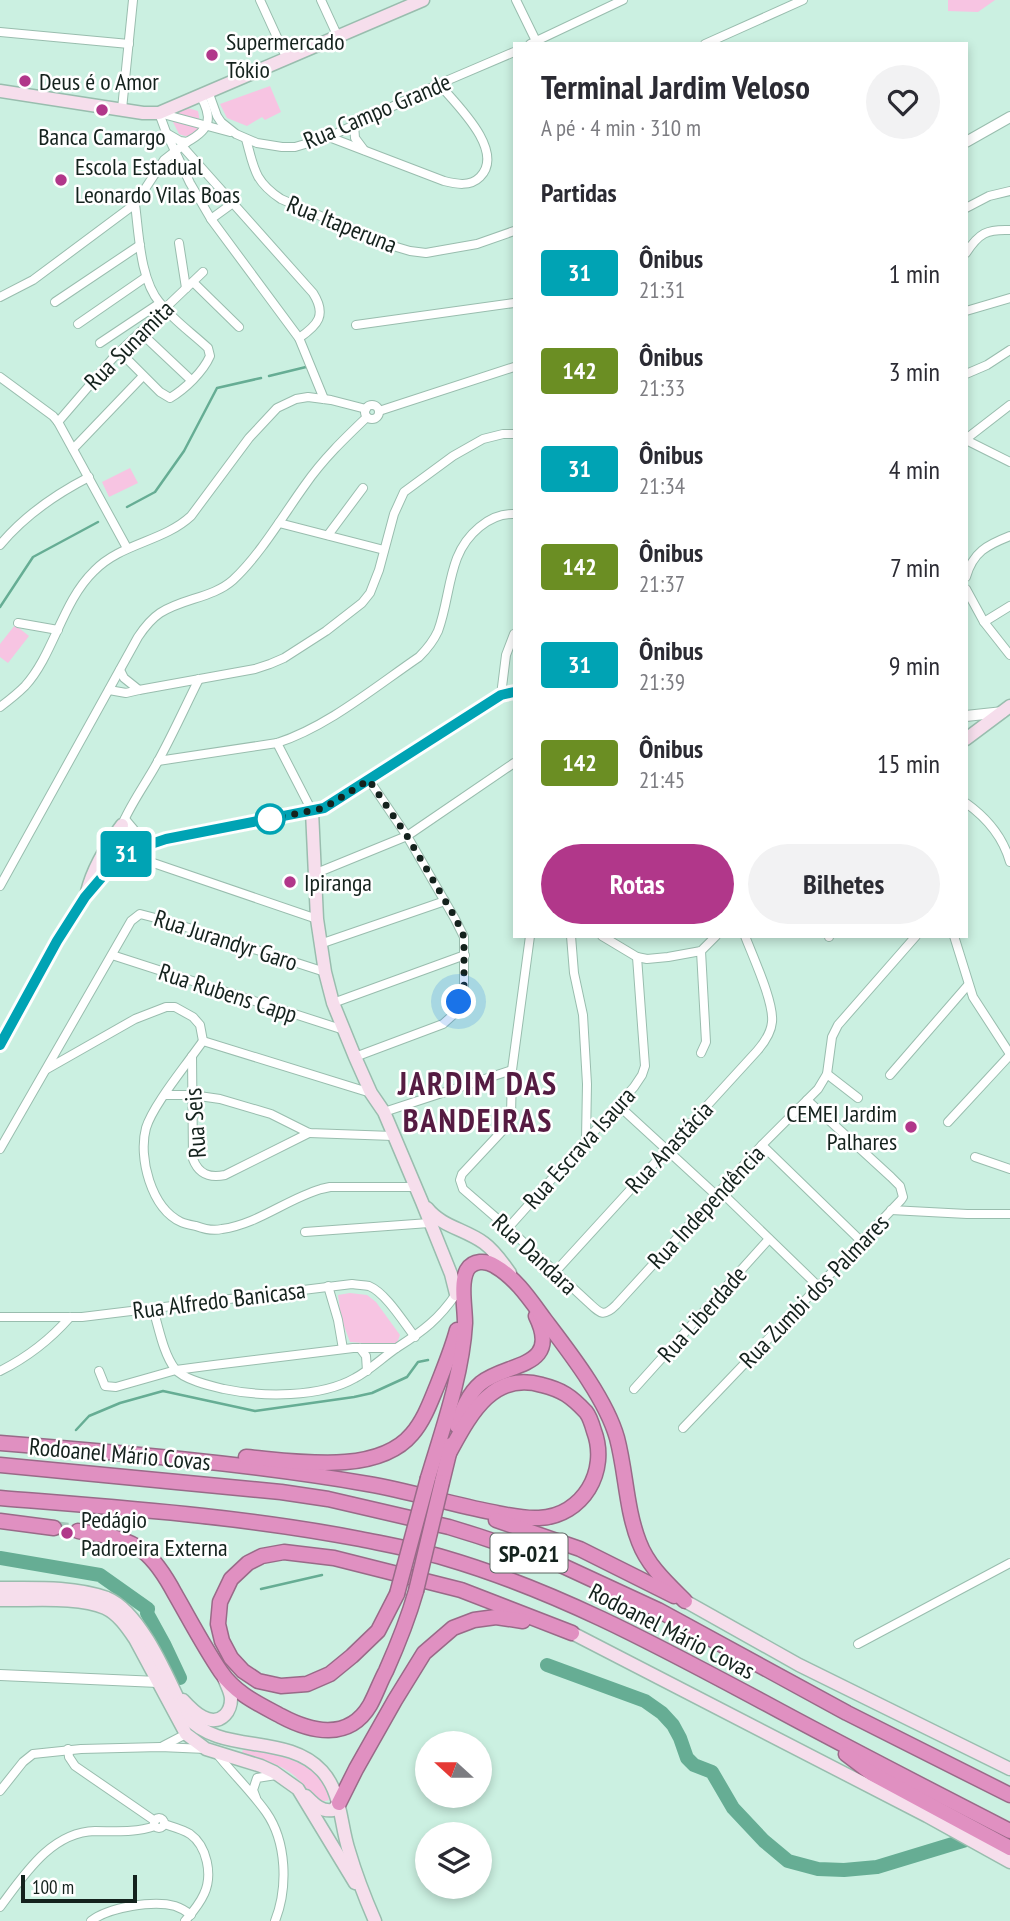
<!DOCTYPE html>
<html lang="pt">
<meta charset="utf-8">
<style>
:root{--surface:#fff;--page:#f2f2f3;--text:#2b2b33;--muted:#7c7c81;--accent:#b1378a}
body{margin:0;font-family:"PT Sans Narrow",sans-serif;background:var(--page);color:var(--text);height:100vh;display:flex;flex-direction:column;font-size:26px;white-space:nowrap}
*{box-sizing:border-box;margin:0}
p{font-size:23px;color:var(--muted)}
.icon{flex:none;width:38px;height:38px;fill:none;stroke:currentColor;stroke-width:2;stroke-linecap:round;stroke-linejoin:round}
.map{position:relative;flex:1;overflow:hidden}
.panel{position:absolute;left:513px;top:42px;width:455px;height:896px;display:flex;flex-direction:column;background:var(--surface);border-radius:0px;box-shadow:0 4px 10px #0003}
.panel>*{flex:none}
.badge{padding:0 14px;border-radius:5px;font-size:24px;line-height:46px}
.needle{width:46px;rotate:291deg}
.fabs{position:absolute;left:415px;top:1731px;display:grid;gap:14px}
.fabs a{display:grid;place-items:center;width:77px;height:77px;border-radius:50%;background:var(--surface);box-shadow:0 4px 10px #0003;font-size:35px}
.scale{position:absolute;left:21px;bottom:18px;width:116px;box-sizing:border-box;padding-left:7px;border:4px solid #14221d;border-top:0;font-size:19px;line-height:24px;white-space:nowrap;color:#14221d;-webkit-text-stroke:5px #fff;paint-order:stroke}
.you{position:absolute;width:35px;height:35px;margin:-18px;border:5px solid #fff;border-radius:50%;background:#1a73e8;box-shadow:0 0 0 10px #1a73e833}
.map>.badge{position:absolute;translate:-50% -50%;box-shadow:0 0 0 4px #fff}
h2{padding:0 28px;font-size:26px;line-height:63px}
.round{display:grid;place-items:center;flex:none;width:74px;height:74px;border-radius:37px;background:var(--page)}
.overview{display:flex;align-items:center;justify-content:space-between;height:119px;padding:0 28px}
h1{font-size:33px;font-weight:800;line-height:52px}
.cta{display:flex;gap:14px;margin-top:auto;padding:14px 28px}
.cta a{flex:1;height:80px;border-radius:42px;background:var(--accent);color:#fff;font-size:28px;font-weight:800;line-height:80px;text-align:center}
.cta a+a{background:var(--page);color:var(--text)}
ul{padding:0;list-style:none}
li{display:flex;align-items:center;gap:21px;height:98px;padding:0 28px}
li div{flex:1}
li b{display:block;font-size:26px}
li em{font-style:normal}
li .badge{min-width:77px;font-weight:700;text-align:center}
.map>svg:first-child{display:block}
.green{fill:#f7c4e2}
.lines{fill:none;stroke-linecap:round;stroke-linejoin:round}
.stream{stroke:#66ad94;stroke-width:2.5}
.river{stroke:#66ad94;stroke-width:14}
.motorway-tunnel{stroke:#a6c7ba;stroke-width:14;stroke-dasharray:14 7;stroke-linecap:butt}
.minor-casing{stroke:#99bdae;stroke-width:10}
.tertiary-casing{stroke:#99bdae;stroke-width:12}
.secondary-casing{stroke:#99bdae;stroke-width:15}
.motorway-casing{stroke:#996a88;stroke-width:17}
.minor{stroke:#fff;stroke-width:8}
.tertiary{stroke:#fff;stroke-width:10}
.secondary{stroke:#f6deec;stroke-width:12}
.motorway{stroke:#e090c1;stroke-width:14}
.motorway-bridge-casing{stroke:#996a88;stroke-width:17;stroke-linecap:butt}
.motorway-bridge{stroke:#e090c1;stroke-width:14}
.line-casing{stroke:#fff;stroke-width:16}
.line{stroke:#00a3b4;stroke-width:10}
.walk{stroke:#14221d;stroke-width:7;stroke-dasharray:0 12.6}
.poi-dot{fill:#b1378a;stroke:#fff;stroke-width:2.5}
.stop-dot{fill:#fff;stroke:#00a3b4;stroke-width:3.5}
.labels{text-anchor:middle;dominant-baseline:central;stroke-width:5;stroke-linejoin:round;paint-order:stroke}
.shield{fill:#fff;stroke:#5a6461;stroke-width:2}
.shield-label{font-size:23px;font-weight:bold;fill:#14221d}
.poi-label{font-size:24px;fill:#14221d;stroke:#fff;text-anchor:start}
.street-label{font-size:24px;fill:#14221d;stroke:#fff}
.district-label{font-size:32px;font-weight:bold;letter-spacing:2px;fill:#551b42;stroke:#fff}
</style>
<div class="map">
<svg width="1010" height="1921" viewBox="0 0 1010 1921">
<rect width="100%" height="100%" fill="#cbf0e1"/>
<g class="green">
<polygon points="948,0 995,0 978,12 948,11"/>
<polygon points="270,86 281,112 265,120 262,117 247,126 227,118 220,104"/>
<path d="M 188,108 L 198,111 C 202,127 198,142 179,134 L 173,122 L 178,111 Z"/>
<polygon points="130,468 138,483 109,497 102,482"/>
<polygon points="15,625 29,636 8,663 0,657 0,644"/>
<polygon points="350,1293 367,1295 376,1302 400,1335 397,1343 389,1345 350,1342 341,1318 338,1295"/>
<path d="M 243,1749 C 276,1754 323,1761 329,1800 C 314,1805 308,1789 299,1780 C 285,1765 261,1759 242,1753 Z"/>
</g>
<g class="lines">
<g class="stream">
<polyline points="269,376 306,367"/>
<polyline points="127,507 155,492 184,451 217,388 261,378"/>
<polyline points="0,607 33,557 98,522"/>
<polyline points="76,1430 89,1416 120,1403 163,1391 255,1411 354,1397 372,1393 407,1377 418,1362 428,1360"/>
<polyline points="261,1589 322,1575"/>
</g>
<g class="river">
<polyline points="0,1558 100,1575 148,1609 147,1613 164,1644 180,1678"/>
<polyline points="547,1665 645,1701 662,1713 673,1725 680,1738 687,1758 694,1765 712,1772 733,1808 764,1841 788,1861 818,1869 844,1870 877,1867 979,1836"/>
</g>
<polyline class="motorway-tunnel" points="54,1528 78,1531"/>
<defs>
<g id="minor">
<polyline points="260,0 287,59"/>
<polyline points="321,0 338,37"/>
<polyline points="516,0 536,41"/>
<polyline points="0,32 129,44"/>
<polyline points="530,44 623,0"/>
<polyline points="705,44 803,0"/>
<polyline points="208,91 217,116 221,122 236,134 257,143 282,147 295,147 329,137 439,84 514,52"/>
<polyline points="122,109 133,0"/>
<polyline points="159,113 166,132 190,183 211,219 299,338 324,399"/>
<polyline points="159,113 230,132"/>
<polyline points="354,124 355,138 364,150"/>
<path d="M 168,134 L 180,141 L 187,142 C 211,129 213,118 200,95"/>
<path d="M 329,137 L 444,181 C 456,184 470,187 480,177 C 506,151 456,104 439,84"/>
<path d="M 246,139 C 254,168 254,181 281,199 L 383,243 L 410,251 L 426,253 L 477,244 L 514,231"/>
<path d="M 182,146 L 313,293 C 327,315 318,325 299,338"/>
<polyline points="966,208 989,196 1010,191"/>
<polyline points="211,219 233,203"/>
<polyline points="179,243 186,288"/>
<path d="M 966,253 C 979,233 987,229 1010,230"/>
<polyline points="193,282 239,327"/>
<polyline points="0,297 33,280 135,204 164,160 187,142"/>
<polyline points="55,302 140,245"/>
<polyline points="966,311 1010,298"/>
<polyline points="78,324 146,277"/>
<polyline points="356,325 514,303"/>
<polyline points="140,332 191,380"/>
<polyline points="100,343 160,303"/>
<path d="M 120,352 L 160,392 L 170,398 C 185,389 203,372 210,356 L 208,348 C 192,333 173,320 160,303 C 140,280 139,234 135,204"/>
<polyline points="966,374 987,365 1010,350"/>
<polyline points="0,377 53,416 58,422 127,548"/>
<circle cx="372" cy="412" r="7"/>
<polyline points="379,411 514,367"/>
<polyline points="58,422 113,358 203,272"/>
<polyline points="966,439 1010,405"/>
<polyline points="966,440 1010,462"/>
<polyline points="73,449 143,376"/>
<polyline points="279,523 384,550"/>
<polyline points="328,535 363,488"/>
<path d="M 0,545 C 24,516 56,494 89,477"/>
<path d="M 966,577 C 973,552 987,545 1010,536"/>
<polyline points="966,589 984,622 1010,655"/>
<polyline points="984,622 1010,606"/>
<polyline points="18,623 58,630"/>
<polyline points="120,670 124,678 139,690"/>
<polyline points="109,690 126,693 139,690 255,669 270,664 284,658 326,631 362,603 370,593 379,570 394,514 404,492 453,456 483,439 503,434 514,434"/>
<polyline points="501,695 506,655 514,634"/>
<path d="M 0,707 C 8,701 17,694 25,686 C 54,654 62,602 94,571 C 121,543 163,542 191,516 L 249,438 L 277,408 L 296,399 L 308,397 L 331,400 L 366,409"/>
<polyline points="277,743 312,811"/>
<path d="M 158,761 L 277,743 C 327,727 375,687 419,657 C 427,649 433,642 438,631 C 447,607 448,581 457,558 C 466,535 489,513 514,514"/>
<path d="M 966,803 C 987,818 1003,837 1010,862"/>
<polyline points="125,819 146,844"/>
<polyline points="127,854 317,919"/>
<path d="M 114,863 C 113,826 140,794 157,763 C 172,736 185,707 199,679"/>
<polyline points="314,874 407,836 514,763"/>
<path d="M 0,886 L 138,637 C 144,628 151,619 160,613 C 183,598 213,598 233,580 C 260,555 284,514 305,485 C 323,459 345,438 367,417"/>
<path d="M 530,936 L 512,1070 L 511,1115 L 504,1129 L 462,1174 L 460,1180 L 463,1189 L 508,1228 L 588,1302 C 600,1313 603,1318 616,1305 L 762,1145 L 818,1089 L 827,1074 L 832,1037 L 838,1025 L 916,936"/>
<polyline points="571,936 574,973 583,1015 587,1084 586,1139"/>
<polyline points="602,936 637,957 647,959 668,957 701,951 716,936"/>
<polyline points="954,936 973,997 1010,1054"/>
<polyline points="829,937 829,936"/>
<polyline points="320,944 445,901"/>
<polyline points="701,951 706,1042 701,1053"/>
<polyline points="112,955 344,1030"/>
<polyline points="333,1003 465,955"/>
<path d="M 203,1041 L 192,1056 L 193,1159 C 199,1175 210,1178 225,1175 L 309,1133"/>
<polyline points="203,1041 371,1093"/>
<path d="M 192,1056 C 179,1074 152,1108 146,1128 C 138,1157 151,1208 181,1222 C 185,1224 191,1225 196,1226 C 204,1229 214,1231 222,1229 C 258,1224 287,1199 321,1189 L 330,1187 L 415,1187"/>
<polyline points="355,1057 443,1024 454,1014 459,1002 464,987 464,937 455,919 407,836 369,780"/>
<polyline points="47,1069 135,1019 166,1007 175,1007 193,1017 200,1025 203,1041"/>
<polyline points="827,1074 858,1098"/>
<polyline points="890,1075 968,985"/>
<polyline points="165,1095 192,1095 220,1099 271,1114 309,1133 393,1136"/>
<polyline points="618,1105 716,1195"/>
<polyline points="384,1112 512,1070"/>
<polyline points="948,1122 1010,1055"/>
<polyline points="762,1145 861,1241"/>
<polyline points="0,1149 131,921 140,914 167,921 325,972"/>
<polyline points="975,1157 1010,1169"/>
<polyline points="720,1191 818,1286"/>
<polyline points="891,1210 967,1214 1010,1214"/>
<polyline points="508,1228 634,1087 642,1075 645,1066 637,957"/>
<polyline points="305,1232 429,1223"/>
<path d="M 556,1271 L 757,1051 C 764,1043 771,1033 772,1022 C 774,1002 753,957 745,936"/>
<polyline points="328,1286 338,1320 343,1349"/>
<path d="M 153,1309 C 159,1328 163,1353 175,1369 C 184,1380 211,1386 224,1389 C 262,1397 320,1398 355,1378 C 370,1370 383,1357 398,1347 C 423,1331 439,1319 456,1294"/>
<path d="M 0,1317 L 82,1317 L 352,1284 C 358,1285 364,1285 369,1286 C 386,1293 404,1323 415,1337"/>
<polyline points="360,1348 366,1356 367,1371"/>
<path d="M 0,1371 C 28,1357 49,1341 70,1317"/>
<polyline points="99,1371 105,1386 116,1387 176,1370 214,1365 353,1348 396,1348"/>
<polyline points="634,1389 769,1239"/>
<polyline points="683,1428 901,1200 903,1197 900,1186 891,1177 807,1100"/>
<polyline points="858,1644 1010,1563"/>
<polyline points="163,1746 186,1734"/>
<polyline points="68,1749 69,1757 75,1766 155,1821"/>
<path d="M 217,1754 C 233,1774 251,1791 266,1812 C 287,1842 288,1888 275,1921"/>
<polyline points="0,1791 23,1762 33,1754 81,1749 160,1747 206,1749"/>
<polyline points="256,1798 253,1790 257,1778 276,1775"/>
<circle cx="159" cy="1823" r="5"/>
<path d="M 164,1824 C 173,1827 182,1829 190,1834 C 207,1846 213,1875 204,1894 C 200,1903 192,1913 185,1921"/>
<path d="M 0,1907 C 24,1875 51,1832 95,1831 C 116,1831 135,1833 155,1826"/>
<path d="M 91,1921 C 109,1907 154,1900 175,1906 C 181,1908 186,1911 191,1915"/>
</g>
<g id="tertiary">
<polyline points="966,142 1010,117"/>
<polyline points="966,716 1003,712"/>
<polyline points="0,1675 158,1682"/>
</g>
<g id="secondary">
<polyline points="0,91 143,113 159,113 423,0"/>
<polyline points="966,739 1010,706"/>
<polyline points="312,811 317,919 325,972 333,1003 355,1057 371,1093 384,1112 422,1202 451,1274 456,1294"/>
<path d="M 87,892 C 93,867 107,845 122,825"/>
<polyline points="0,1045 57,941 85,897 114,863 136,849 166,839 324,808 501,695 514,692"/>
<path d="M 427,1208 C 442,1227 465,1229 484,1243 C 495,1251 502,1262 510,1273"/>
<path d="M 0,1588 C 34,1588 74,1586 107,1598 C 142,1612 170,1683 186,1716 C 221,1756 286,1732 322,1771 C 342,1793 340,1824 349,1851 C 356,1875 365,1898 375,1921"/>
<path d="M 0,1600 C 30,1601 78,1596 105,1608 C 118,1614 127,1627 135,1639 L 186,1734 L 206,1749 L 261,1766 L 274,1772 L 298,1789 L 355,1883"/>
<polyline points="685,1601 799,1665 1010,1769"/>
<polyline points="572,1633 927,1816 1010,1862"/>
<path d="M 183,1700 C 193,1711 211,1729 225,1715 C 229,1711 231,1704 231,1699 C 231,1692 226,1684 224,1678"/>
<path d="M 306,1796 C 314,1804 321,1812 333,1810 L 339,1803"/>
</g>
<g id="motorway">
<path d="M 457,1426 C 462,1410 468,1394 481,1383 C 507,1362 562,1369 536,1316"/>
<path d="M 0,1443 C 123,1453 246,1463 368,1484 C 409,1491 450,1504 492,1512 C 507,1515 523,1519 539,1518 C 583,1516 609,1471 594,1431 C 592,1424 590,1417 586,1412 C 571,1396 562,1390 542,1385 C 492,1370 469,1417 449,1453"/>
<path d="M 246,1457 C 294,1461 377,1476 412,1434 C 424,1420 430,1403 437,1386 C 444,1368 452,1349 457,1330"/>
<polyline points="0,1465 281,1492 328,1499 449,1527 478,1536 550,1560 658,1610 847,1713 1010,1795"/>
<path d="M 428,1478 C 443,1428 462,1375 465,1323 C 465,1307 460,1284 467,1270 C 473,1260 486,1260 495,1266 C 516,1278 531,1301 545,1320 C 570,1353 606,1399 617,1438 C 626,1472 626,1509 639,1542 C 648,1566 667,1583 685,1601"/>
<polyline points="442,1482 451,1445"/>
<path d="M 0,1498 C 121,1508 241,1516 360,1539 C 389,1545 417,1550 445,1558 C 558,1591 662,1648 765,1703 C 846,1747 928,1789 1010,1831"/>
<polyline points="496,1520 580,1549 674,1596"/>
<polyline points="0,1521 54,1528"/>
<path d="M 78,1531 C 101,1535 124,1536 143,1551 C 157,1562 167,1579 175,1594 C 190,1620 204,1647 221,1672 C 236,1694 259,1704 281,1716 C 311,1732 349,1741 370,1705 C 376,1694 380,1682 386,1671 C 398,1644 408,1619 416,1591"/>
<polyline points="397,1594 378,1631 352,1656 330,1674 307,1684 281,1686 258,1681 243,1671 231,1658 222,1641 218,1624 220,1602 231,1579 248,1563 262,1556 284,1552 334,1558 461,1590 572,1633"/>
<polyline points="846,1754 871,1773 1010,1848"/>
<polyline points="339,1803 356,1769 395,1700 424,1653 453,1628 474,1620 496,1617 523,1621"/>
</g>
</defs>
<use href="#minor" class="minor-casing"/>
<use href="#tertiary" class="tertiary-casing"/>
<use href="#secondary" class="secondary-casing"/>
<use href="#motorway" class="motorway-casing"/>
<use href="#minor" class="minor"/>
<use href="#tertiary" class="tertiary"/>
<use href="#secondary" class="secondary"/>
<use href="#motorway" class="motorway"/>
<defs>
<g id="motorway-bridge">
<polyline points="416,1591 442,1482"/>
<polyline points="397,1594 428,1478"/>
</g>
</defs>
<use href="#motorway-bridge" class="motorway-bridge-casing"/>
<use href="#motorway-bridge" class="motorway-bridge"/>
</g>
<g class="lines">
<defs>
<polyline id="line" points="0,1045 57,941 85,897 114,863 136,849 166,839 324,808 501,695 514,692"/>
</defs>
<use href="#line" class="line-casing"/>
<use href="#line" class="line"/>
<polyline class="walk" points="270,819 324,808 369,780 407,836 456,919 464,937 464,986 459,1002"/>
</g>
<g class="poi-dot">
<circle cx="212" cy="55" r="7"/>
<circle cx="25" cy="81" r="7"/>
<circle cx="102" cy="110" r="7"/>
<circle cx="61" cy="180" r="7"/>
<circle cx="290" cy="882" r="7"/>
<circle cx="911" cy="1127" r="7"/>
<circle cx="67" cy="1533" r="7"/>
</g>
<circle class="stop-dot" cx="270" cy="819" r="14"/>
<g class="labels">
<rect class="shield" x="490.5" y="1533.5" width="77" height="39" rx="5"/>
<g class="shield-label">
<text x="529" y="1553">SP-021</text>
</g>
<g class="poi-label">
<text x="226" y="41">Supermercado<tspan x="226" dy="28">Tókio</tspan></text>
<text x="39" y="81">Deus é o Amor</text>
<text x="102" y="136" text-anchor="middle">Banca Camargo</text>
<text x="75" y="166">Escola Estadual<tspan x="75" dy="28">Leonardo Vilas Boas</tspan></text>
<text x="304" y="882">Ipiranga</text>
<text x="897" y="1113" text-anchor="end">CEMEI Jardim<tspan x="897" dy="28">Palhares</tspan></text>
<text x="81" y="1519">Pedágio<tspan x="81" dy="28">Padroeira Externa</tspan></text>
</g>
<g class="street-label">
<text transform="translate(377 111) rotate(-23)">Rua Campo Grande</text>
<text transform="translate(342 224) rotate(22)">Rua Itaperuna</text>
<text transform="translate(129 345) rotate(-45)">Rua Sunamita</text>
<text transform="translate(226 940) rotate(18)">Rua Jurandyr Garo</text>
<text transform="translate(228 993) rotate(18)">Rua Rubens Capp</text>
<text transform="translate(195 1123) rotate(-94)">Rua Seis</text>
<text transform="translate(669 1147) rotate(-47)">Rua Anastácia</text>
<text transform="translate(579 1148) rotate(-48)">Rua Escrava Isaura</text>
<text transform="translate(706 1207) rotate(-47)">Rua Independência</text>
<text transform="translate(535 1254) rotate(43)">Rua Dandara</text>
<text transform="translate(814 1291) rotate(-46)">Rua Zumbi dos Palmares</text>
<text transform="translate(219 1300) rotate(-7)">Rua Alfredo Banicasa</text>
<text transform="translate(702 1314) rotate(-48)">Rua Liberdade</text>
<text transform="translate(120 1454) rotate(5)">Rodoanel Mário Covas</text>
<text transform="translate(672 1631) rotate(27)">Rodoanel Mário Covas</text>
</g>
<g class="district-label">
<text x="478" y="1083">JARDIM DAS<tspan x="478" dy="37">BANDEIRAS</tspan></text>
</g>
</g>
</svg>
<div class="fabs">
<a><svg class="needle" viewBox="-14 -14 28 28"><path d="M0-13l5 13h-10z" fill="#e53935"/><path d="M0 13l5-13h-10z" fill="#7c7c81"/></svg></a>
<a><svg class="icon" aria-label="layers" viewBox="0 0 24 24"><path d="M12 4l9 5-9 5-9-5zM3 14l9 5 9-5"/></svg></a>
</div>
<div class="scale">100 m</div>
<div class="you" style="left:459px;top:1002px"></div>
<b class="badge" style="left:126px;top:854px;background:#00a3b4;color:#fff">31</b>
<section class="panel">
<div class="overview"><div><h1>Terminal Jardim Veloso</h1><p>A pé · 4 min · 310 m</p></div><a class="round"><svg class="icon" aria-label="heart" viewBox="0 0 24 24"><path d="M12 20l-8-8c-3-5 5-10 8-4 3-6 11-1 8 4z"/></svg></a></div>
<h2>Partidas</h2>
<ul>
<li><span class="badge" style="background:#00a3b4;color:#fff">31</span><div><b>Ônibus</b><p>21:31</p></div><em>1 min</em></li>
<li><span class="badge" style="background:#6b8e23;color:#fff">142</span><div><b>Ônibus</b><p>21:33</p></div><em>3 min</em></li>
<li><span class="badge" style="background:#00a3b4;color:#fff">31</span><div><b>Ônibus</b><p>21:34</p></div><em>4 min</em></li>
<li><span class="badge" style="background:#6b8e23;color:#fff">142</span><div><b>Ônibus</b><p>21:37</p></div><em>7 min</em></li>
<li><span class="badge" style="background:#00a3b4;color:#fff">31</span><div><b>Ônibus</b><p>21:39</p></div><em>9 min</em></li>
<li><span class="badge" style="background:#6b8e23;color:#fff">142</span><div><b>Ônibus</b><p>21:45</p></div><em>15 min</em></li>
</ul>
<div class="cta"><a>Rotas</a><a>Bilhetes</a></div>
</section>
</div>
